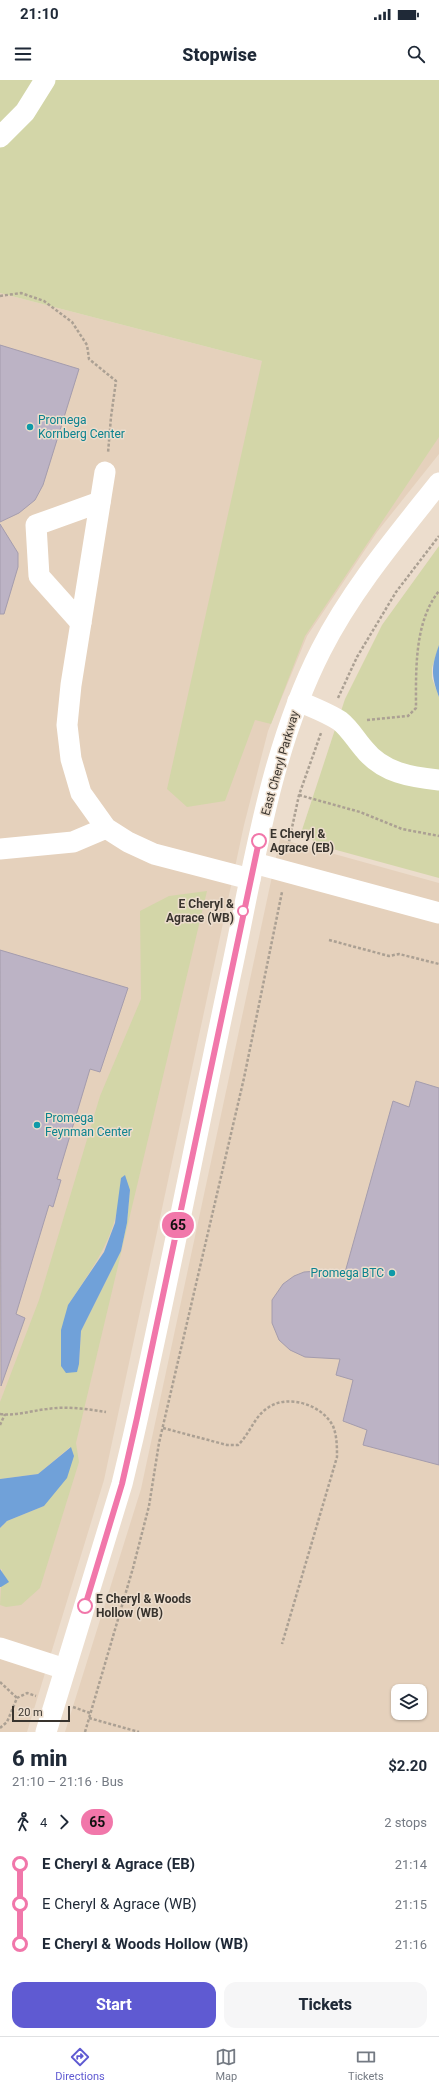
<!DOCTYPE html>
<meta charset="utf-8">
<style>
:root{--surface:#fff;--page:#f6f6f7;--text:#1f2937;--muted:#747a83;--line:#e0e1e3;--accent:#5f5ad2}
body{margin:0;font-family:Roboto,sans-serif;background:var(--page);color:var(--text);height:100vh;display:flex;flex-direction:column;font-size:15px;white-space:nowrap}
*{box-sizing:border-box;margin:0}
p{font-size:13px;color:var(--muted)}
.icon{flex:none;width:22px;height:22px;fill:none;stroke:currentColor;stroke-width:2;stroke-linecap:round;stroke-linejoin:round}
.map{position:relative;height:1652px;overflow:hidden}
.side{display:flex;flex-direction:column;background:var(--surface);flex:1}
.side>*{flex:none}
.badge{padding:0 8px;border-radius:13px;font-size:14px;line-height:26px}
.buttons{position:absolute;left:391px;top:1604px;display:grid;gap:8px}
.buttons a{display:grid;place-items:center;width:36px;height:36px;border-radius:8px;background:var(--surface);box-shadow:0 1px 3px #0004;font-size:20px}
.scale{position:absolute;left:12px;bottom:10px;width:58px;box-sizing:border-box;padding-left:4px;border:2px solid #39342e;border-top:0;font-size:11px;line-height:14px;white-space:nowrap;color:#39342e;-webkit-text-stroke:3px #ecddcd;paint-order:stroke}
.map>.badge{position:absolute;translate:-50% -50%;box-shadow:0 0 0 2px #fff}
.legs{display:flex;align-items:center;gap:6px;height:44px;padding:0 12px;font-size:13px}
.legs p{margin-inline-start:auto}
.head{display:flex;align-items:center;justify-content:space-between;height:68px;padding:0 12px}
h1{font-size:22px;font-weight:800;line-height:30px}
.cta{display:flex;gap:8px;margin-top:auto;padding:8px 12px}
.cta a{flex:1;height:46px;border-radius:12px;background:var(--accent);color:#fff;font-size:16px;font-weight:800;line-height:46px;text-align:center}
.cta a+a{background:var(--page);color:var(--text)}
ul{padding:0 12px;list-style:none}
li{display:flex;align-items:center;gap:14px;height:40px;font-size:15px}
li i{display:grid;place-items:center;width:6px;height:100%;margin:0 5px;background:currentColor}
li i::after{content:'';width:10px;height:10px;margin:-5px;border:3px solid;border-radius:50%;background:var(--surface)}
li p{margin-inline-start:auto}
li:first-child i{background:linear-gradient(#0000 50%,currentColor 0)}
li:last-child i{background:linear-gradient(currentColor 50%,#0000 0)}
.status{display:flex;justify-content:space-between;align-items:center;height:28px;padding:0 20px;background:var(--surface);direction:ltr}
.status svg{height:11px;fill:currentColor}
header{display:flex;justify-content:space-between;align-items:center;height:52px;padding:0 12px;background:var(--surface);font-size:18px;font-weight:800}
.dock{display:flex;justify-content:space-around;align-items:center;height:56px;border-top:1px solid var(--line);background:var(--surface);font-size:11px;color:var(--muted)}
.dock a{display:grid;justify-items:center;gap:2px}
.dock .current{color:var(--accent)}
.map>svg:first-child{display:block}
.built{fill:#e5d1bc;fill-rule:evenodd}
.green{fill:#d3d6a8;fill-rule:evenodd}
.water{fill:#70a1d9}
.building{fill:#bcb3c5;stroke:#a49cad}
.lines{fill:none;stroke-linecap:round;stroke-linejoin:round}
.path{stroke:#aba093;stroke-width:2.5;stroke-dasharray:3 2;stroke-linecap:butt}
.minor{stroke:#fff;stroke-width:21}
.line-1-casing{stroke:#fff;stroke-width:9}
.line-1{stroke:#f177aa;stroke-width:6}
.culture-dot{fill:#0f9aa8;stroke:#ecddcd;stroke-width:1.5}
.stop-1-dot{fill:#fff;stroke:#f177aa;stroke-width:2}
.labels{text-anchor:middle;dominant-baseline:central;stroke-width:3;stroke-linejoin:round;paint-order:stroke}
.culture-label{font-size:12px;fill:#0d838f;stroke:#ecddcd;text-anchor:start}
.street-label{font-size:12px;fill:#39342e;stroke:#ecddcd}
.stop-label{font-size:12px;font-weight:bold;fill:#39342e;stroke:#ecddcd;text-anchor:start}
</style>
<div class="status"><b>21:10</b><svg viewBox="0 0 49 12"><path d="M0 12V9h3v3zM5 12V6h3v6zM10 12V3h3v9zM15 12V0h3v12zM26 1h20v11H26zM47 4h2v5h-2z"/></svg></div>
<header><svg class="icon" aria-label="menu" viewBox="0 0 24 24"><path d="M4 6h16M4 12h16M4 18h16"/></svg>Stopwise<svg class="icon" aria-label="search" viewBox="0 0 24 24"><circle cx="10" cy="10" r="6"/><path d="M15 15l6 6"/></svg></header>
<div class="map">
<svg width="439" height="1652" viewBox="0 0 439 1652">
<rect width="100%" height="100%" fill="#ecddcd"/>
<g class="built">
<polygon points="0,213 262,281 439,297 439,374 377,452 307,556 268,651 244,745 104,1400 27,1652 0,1652"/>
<path d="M 280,759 L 439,803 L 439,1652 L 65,1652 L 141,1409 ZM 398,1611 L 420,1611 L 420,1633 L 398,1633 Z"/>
</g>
<g class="green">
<polygon points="0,0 439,0 439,357 305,556 271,644 255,640 225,721 187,727 167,709 262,281 0,213"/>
<polygon points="439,466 439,565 432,588 432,598 439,617 439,798 318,765 302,750 345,619 382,545"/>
<path d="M 207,811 L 76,1363 L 79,1382 L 40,1508 L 21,1525 L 6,1527 L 0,1525 L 2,1489 L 0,1489 L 0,1448 L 7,1441 L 44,1426 L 74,1376 L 70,1367 L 38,1394 L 0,1399 L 0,1322 L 39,1220 L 100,1016 L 141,919 L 140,831 L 169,816 ZM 121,1098 L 130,1110 L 127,1143 L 121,1171 L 81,1251 L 79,1284 L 68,1225 C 97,1181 119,1154 121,1098 Z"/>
</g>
<g class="water">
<path d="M 439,565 L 439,617 C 431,596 431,587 439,565 Z"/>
<polygon points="125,1095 130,1110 127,1143 121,1171 81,1251 79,1284 77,1292 66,1293 61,1286 61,1250 68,1225 104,1172 115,1143 121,1098"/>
<polygon points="71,1367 74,1376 67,1398 44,1426 7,1441 0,1448 0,1399 38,1394"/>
<polygon points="0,1489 9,1502 1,1507 0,1507"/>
</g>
<g class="building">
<polygon points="0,265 79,289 43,405 35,420 19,433 0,442"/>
<polygon points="0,444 18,473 18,487 4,534 0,534"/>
<polygon points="0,870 128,908 100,992 90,989 57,1099 61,1100 53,1127 49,1125 16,1234 25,1238 1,1306"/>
<polygon points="416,1001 439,1008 439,1385 363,1365 367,1350 343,1341 353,1300 336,1295 340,1279 305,1277 290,1270 279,1260 272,1243 272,1220 283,1204 294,1196 304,1192 318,1191 344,1196 393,1021 409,1027"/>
</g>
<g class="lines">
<g class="path">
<polyline points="0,216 21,213 44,221 72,242 87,265 89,279 116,301 111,337 108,373"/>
<polyline points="338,618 357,577 396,512 439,456"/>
<path d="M 367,640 L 408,636 L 416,628 C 416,591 414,542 439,511"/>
<polyline points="299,715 360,732 402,749 439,756"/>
<polyline points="287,771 299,715 321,653"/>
<polyline points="329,860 389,876 399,874 439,884"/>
<path d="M 0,1334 C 16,1336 30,1331 47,1329 C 66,1326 87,1329 106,1332"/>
<polyline points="0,1345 5,1334"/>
<path d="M 163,1348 L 227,1365 L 238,1365 C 250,1354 254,1336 269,1327 C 289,1314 322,1325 333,1346 C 337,1356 337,1367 337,1377 L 282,1564"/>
<polyline points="0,1602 17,1618"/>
<polyline points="73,1627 90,1633"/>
<polyline points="89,1638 139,1652"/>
<polyline points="0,1648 7,1642 17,1618 27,1613 36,1616"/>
<polyline points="85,1652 133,1488 149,1426 159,1363 244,998 282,812"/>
</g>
<g class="minor">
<polyline points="0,57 25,32 45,0"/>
<polyline points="105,392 71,605 67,645 71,679 81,713 106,748 128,762 154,774 250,799"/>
<polyline points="81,543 39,496 36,445 100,422"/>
<path d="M 298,621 C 312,627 328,633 340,641 C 350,649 356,660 364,669 C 383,693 411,697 439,700"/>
<polyline points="0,769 73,762 106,748"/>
<polyline points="254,783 439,833"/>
<polyline points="0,1568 65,1589"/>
<path d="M 46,1652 L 122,1404 L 133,1358 C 169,1200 199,1041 233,883 C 255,778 272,666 321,570 C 352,509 397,456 439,403"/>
</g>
</g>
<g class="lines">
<defs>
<polyline id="line-1" points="85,1526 122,1404 137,1338 259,761"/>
</defs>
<use href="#line-1" class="line-1-casing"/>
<use href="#line-1" class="line-1"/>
</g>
<g class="culture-dot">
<circle cx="30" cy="347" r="4"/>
<circle cx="37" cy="1045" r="4"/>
<circle cx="392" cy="1193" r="4"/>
</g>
<g class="stop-1-dot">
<circle cx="259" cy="761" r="7"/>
<circle cx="243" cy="831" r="5"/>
<circle cx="85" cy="1526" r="7"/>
</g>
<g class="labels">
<g class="culture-label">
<text x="38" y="340">Promega<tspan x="38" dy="14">Kornberg Center</tspan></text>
<text x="45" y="1038">Promega<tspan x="45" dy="14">Feynman Center</tspan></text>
<text x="384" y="1193" text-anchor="end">Promega BTC</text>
</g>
<g class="street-label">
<text transform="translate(280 683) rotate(-74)">East Cheryl Parkway</text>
</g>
<g class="stop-label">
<text x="270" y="754">E Cheryl &amp;<tspan x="270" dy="14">Agrace (EB)</tspan></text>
<text x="234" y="824" text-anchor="end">E Cheryl &amp;<tspan x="234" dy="14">Agrace (WB)</tspan></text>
<text x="96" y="1519">E Cheryl &amp; Woods<tspan x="96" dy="14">Hollow (WB)</tspan></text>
</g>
</g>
</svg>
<div class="buttons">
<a><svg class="icon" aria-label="layers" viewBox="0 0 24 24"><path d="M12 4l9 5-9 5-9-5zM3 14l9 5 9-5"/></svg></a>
</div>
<div class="scale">20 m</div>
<b class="badge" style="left:178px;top:1145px;background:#f177aa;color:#111">65</b>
</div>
<section class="side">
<div class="head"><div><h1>6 min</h1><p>21:10 – 21:16 · Bus</p></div><b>$2.20</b></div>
<div class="legs"><svg class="icon" aria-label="walk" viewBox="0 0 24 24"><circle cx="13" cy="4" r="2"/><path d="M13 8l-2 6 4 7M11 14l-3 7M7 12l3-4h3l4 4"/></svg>4<svg class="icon" aria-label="forward" viewBox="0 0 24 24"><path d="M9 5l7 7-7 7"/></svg><b class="badge" style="background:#f177aa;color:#111">65</b><p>2 stops</p></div>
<ul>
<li><i style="color:#f177aa"></i><b>E Cheryl &amp; Agrace (EB)</b><p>21:14</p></li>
<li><i style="color:#f177aa"></i><span>E Cheryl &amp; Agrace (WB)</span><p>21:15</p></li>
<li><i style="color:#f177aa"></i><b>E Cheryl &amp; Woods Hollow (WB)</b><p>21:16</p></li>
</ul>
<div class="cta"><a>Start</a><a>Tickets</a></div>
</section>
<nav class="dock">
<a class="current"><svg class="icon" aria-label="directions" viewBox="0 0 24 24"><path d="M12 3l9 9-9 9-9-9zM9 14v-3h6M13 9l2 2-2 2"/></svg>Directions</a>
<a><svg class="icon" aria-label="map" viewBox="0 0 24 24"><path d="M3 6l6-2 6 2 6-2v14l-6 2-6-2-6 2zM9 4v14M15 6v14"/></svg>Map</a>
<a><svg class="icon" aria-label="tickets" viewBox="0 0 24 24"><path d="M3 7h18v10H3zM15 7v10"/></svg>Tickets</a>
</nav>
